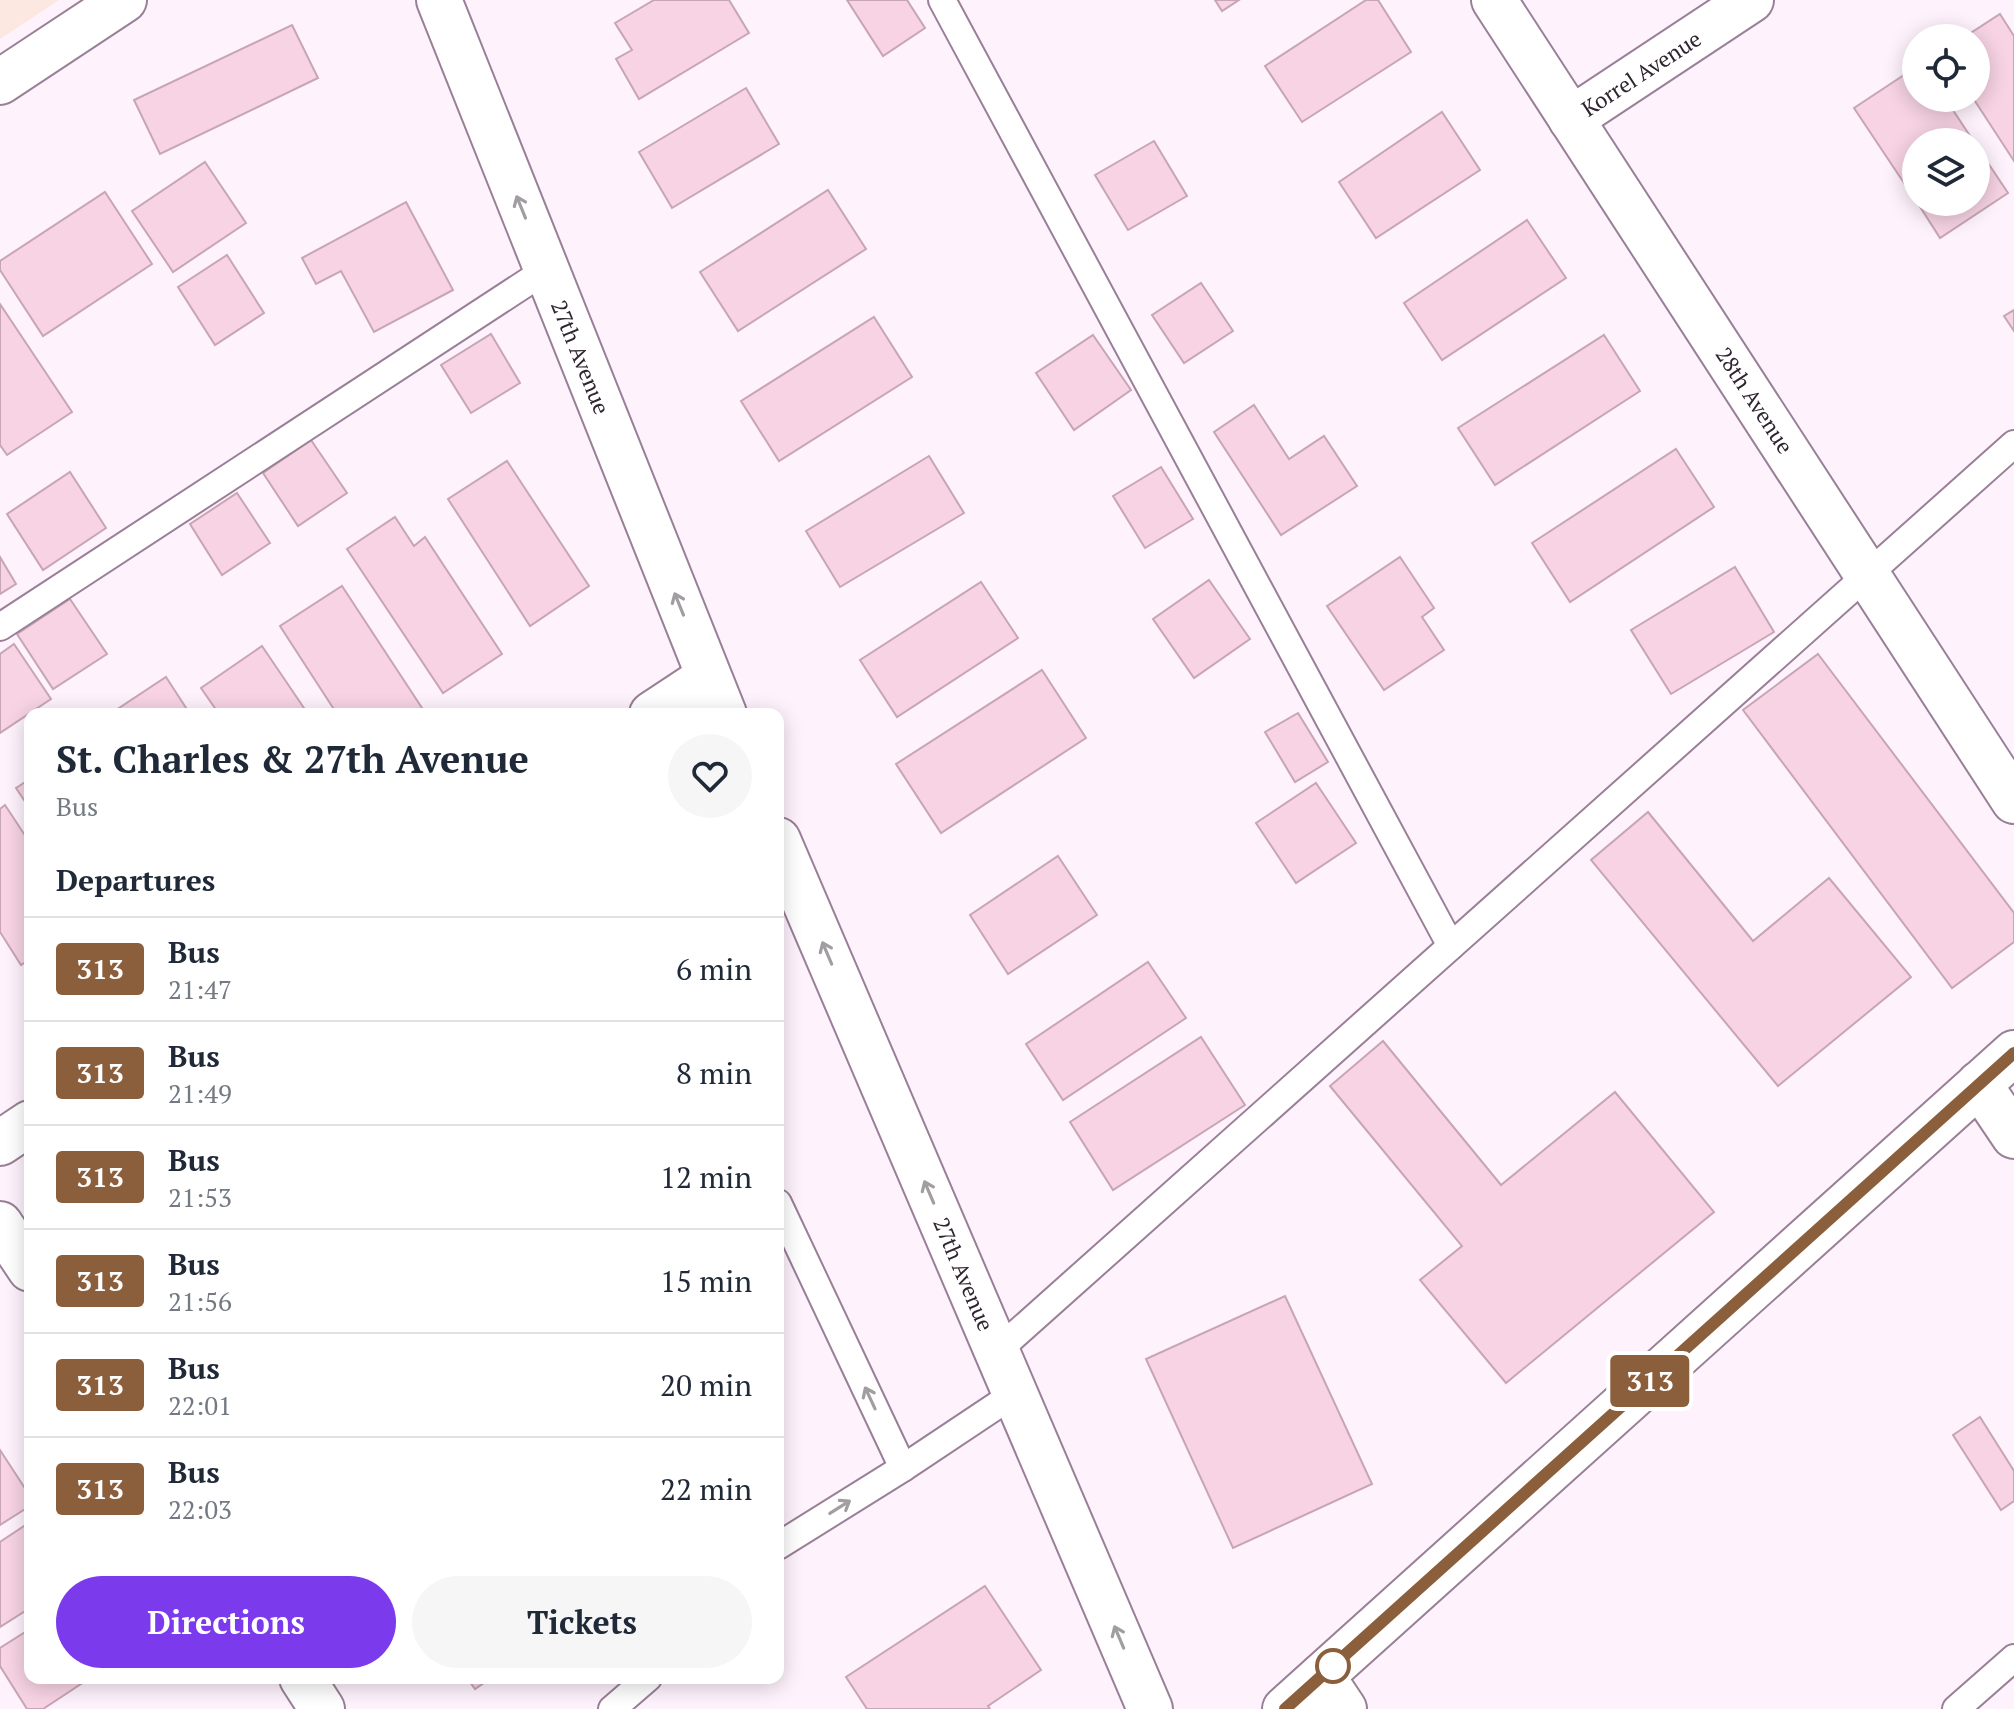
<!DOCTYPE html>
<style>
:root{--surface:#fff;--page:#f6f6f7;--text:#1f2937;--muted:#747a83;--line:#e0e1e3;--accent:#7c3aed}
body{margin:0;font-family:"PT Serif",serif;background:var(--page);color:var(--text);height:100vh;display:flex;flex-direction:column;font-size:30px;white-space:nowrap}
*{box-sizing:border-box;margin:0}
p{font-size:26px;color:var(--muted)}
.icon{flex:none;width:44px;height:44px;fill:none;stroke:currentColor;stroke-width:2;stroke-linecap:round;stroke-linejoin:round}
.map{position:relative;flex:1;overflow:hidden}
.sheet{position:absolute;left:24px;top:708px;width:760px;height:976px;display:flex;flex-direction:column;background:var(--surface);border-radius:16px;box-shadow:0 4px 20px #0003}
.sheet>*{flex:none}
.badge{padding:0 16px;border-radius:6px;font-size:28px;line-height:52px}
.fabs{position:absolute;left:1902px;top:24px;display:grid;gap:16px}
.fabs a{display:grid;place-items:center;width:88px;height:88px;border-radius:50%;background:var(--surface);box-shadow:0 4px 20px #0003;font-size:40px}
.map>.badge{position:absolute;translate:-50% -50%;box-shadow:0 0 0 4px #fff}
h2{padding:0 32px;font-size:30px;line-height:72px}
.round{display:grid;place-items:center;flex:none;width:84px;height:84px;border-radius:42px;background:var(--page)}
.summary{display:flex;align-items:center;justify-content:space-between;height:136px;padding:0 32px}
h1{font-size:38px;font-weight:700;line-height:60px}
.button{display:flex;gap:16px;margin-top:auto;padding:16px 32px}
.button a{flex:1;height:92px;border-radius:48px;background:var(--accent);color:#fff;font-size:32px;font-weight:700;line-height:92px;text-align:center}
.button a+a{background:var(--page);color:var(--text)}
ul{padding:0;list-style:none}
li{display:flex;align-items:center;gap:24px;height:104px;padding:0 32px;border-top:2px solid var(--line)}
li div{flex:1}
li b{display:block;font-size:30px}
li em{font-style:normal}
li .badge{min-width:88px;font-weight:700;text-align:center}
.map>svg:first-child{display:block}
.education{fill:#fce8e0}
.building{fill:#f7d3e3;stroke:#c8a5b5;stroke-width:2}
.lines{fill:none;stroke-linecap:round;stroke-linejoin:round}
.lane-casing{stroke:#997f97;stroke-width:30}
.street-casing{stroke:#997f97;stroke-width:48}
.secondary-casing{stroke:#997f97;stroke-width:48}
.lane{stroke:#fff;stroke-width:26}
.street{stroke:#fff;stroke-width:44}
.secondary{stroke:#fff;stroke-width:44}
.oneway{stroke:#a19da1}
.line-casing{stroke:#fff;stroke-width:18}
.line{stroke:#8b5e3c;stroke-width:12}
.stop-dot{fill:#fff;stroke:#8b5e3c;stroke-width:4}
.labels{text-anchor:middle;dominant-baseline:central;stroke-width:7;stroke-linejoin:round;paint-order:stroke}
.street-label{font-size:22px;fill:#2f252f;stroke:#fff}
</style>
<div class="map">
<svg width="2014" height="1709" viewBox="0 0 2014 1709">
<rect width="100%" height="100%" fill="#fef2fd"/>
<polygon class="education" points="0,0 59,0 0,39"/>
<g class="building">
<polygon points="654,0 729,0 749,33 639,99 616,59 632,50 615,23"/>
<polygon points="847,0 907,0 925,28 883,56"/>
<polygon points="1215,0 1239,0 1222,11"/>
<polygon points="1366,0 1378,0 1411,52 1302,122 1265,66"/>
<polygon points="2000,14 2014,36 2014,161 1973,98 1976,98 1976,38 1963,38"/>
<polygon points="292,25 318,78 160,154 134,100"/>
<polygon points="1916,67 1916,98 1945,98 1974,142 1916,142 1916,201 1854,108"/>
<polygon points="746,88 779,144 672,208 639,152"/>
<polygon points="1442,112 1480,170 1376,238 1339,182"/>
<polygon points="1154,141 1187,196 1128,230 1095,175"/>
<polygon points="1976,145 2008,193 1940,238 1917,202 1976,202"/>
<polygon points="205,162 246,223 173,272 132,211"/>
<polygon points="828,190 866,249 738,331 700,272"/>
<polygon points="105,192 152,264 43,336 0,270 0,261"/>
<polygon points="406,202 453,290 374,332 341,271 316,284 302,258"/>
<polygon points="1527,220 1566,278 1442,360 1404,303"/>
<polygon points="227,255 264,313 215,345 178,287"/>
<polygon points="1201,283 1233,331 1184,363 1152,315"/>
<polygon points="0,304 72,412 7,455 0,445"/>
<polygon points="2014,310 2014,331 2004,316"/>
<polygon points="874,317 912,377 779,461 741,401"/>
<polygon points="491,334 520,383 471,413 441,365"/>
<polygon points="1093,335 1131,390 1074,430 1036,373"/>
<polygon points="1604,335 1640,391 1495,485 1458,428"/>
<polygon points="1254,405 1289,459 1324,436 1357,486 1281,535 1214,432"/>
<polygon points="311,440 347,493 298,526 263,473"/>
<polygon points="1676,449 1714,507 1570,602 1532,543"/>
<polygon points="929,456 964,513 840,587 806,531"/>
<polygon points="507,461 589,586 530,626 448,499"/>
<polygon points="1161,467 1193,519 1145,548 1113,496"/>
<polygon points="70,472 106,528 43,570 7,514"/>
<polygon points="237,493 270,543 222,575 190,524"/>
<polygon points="395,517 414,546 425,537 502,654 443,693 347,549"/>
<polygon points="0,557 16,584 0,594"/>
<polygon points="1400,557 1434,608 1422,617 1444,650 1384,690 1327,606"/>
<polygon points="1735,567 1774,632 1671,694 1631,630"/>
<polygon points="1209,580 1250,639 1194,678 1153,619"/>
<polygon points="981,582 1018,638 897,717 860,660"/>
<polygon points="342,586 422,708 412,714 337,714 280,626"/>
<polygon points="70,599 107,654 53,689 17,634"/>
<polygon points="14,644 51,699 0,733 0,654"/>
<polygon points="262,646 308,714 219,714 201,688"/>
<polygon points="1818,654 2014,913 2014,942 1952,988 1743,710"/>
<polygon points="1042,670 1086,738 941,833 896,764"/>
<polygon points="166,677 190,714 110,714"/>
<polygon points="1298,713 1328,762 1295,782 1265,732"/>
<polygon points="30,779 30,809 16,788"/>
<polygon points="1316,783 1356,843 1296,883 1256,823"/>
<polygon points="5,805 30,843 30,959 21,965 0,932 0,809"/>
<polygon points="1648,812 1753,941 1829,878 1911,977 1778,1086 1591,860"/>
<polygon points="1058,856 1097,915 1008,974 970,915"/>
<polygon points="1148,962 1186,1018 1063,1100 1026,1044"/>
<polygon points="1201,1037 1245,1105 1113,1190 1070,1122"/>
<polygon points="1383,1041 1501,1185 1615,1092 1714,1212 1506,1383 1420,1280 1462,1246 1330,1086"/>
<polygon points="1285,1296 1372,1484 1233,1548 1146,1359"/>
<polygon points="1980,1417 2014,1471 2014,1501 2001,1510 1953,1435"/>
<polygon points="0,1450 30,1496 30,1506 0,1525"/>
<polygon points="30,1522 30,1608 0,1627 0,1542"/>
<polygon points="985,1586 1041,1670 988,1706 990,1709 867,1709 846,1677"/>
<polygon points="30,1629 30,1678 90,1678 43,1709 27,1709 0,1666 0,1648"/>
<polygon points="467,1678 491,1678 475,1689"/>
</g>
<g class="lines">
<defs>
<g id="lane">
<polyline points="942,0 1451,946"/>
<polyline points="0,627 546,270"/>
<polyline points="778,1203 903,1468"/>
<polyline points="997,1351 2014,444"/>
<polyline points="778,1546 903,1468 1014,1394"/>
<polyline points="612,1709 648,1678"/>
<polyline points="1956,1709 2014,1658"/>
</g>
<g id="street">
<polyline points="439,0 724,714"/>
<polyline points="1494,0 2014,801"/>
<polyline points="0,82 124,0"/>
<polyline points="1571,119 1751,0"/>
<polyline points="652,714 708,677"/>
<polyline points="778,840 1150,1709"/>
<polyline points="1979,1084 2014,1136"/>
<polyline points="0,1143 30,1123"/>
<polyline points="0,1224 30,1269"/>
<polyline points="1322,1676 1344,1709"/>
<polyline points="302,1678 322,1709"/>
</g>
<polyline id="secondary" points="1285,1709 2014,1053"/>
</defs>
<use href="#lane" class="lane-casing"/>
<use href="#street" class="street-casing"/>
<use href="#secondary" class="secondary-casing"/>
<use href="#lane" class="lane"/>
<use href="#street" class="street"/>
<use href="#secondary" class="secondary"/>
</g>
<defs><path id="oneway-shaft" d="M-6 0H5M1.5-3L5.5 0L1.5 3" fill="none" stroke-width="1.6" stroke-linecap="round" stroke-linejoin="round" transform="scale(2)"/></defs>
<g class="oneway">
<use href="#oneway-shaft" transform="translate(521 207) rotate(-112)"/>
<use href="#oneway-shaft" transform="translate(679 604) rotate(-112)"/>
<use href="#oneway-shaft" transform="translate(827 953) rotate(-113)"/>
<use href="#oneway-shaft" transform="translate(929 1192) rotate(-113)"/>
<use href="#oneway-shaft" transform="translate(870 1398) rotate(-115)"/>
<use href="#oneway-shaft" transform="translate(840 1507) rotate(-32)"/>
<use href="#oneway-shaft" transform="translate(1119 1637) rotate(-113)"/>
</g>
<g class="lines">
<defs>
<polyline id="line" points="1285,1709 2014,1053"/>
</defs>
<use href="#line" class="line-casing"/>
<use href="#line" class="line"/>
</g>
<circle class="stop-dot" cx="1333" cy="1666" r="16"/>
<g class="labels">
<g class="street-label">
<text transform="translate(1641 73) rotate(-33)">Korrel Avenue</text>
<text transform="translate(581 357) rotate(68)">27th Avenue</text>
<text transform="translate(1755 400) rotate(57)">28th Avenue</text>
<text transform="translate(964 1274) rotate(67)">27th Avenue</text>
</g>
</g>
</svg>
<div class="fabs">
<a><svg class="icon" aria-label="locate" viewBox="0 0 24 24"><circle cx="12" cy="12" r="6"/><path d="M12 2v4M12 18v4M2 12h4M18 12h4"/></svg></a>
<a><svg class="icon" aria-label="layers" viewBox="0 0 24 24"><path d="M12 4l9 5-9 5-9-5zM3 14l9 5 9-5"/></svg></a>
</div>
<b class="badge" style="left:1650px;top:1381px;background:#8b5e3c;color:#fff">313</b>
<section class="sheet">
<div class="summary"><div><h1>St. Charles &amp; 27th Avenue</h1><p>Bus</p></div><a class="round"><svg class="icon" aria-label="heart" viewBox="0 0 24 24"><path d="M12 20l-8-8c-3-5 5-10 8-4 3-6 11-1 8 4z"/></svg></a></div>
<h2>Departures</h2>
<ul>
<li><span class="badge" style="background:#8b5e3c;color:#fff">313</span><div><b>Bus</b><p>21:47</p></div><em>6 min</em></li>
<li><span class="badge" style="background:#8b5e3c;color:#fff">313</span><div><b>Bus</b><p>21:49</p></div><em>8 min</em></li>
<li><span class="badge" style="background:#8b5e3c;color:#fff">313</span><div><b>Bus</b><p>21:53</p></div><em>12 min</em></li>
<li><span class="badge" style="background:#8b5e3c;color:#fff">313</span><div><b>Bus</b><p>21:56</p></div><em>15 min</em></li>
<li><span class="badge" style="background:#8b5e3c;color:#fff">313</span><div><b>Bus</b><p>22:01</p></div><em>20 min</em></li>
<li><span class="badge" style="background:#8b5e3c;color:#fff">313</span><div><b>Bus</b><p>22:03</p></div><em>22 min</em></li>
</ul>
<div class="button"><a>Directions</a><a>Tickets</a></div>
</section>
</div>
